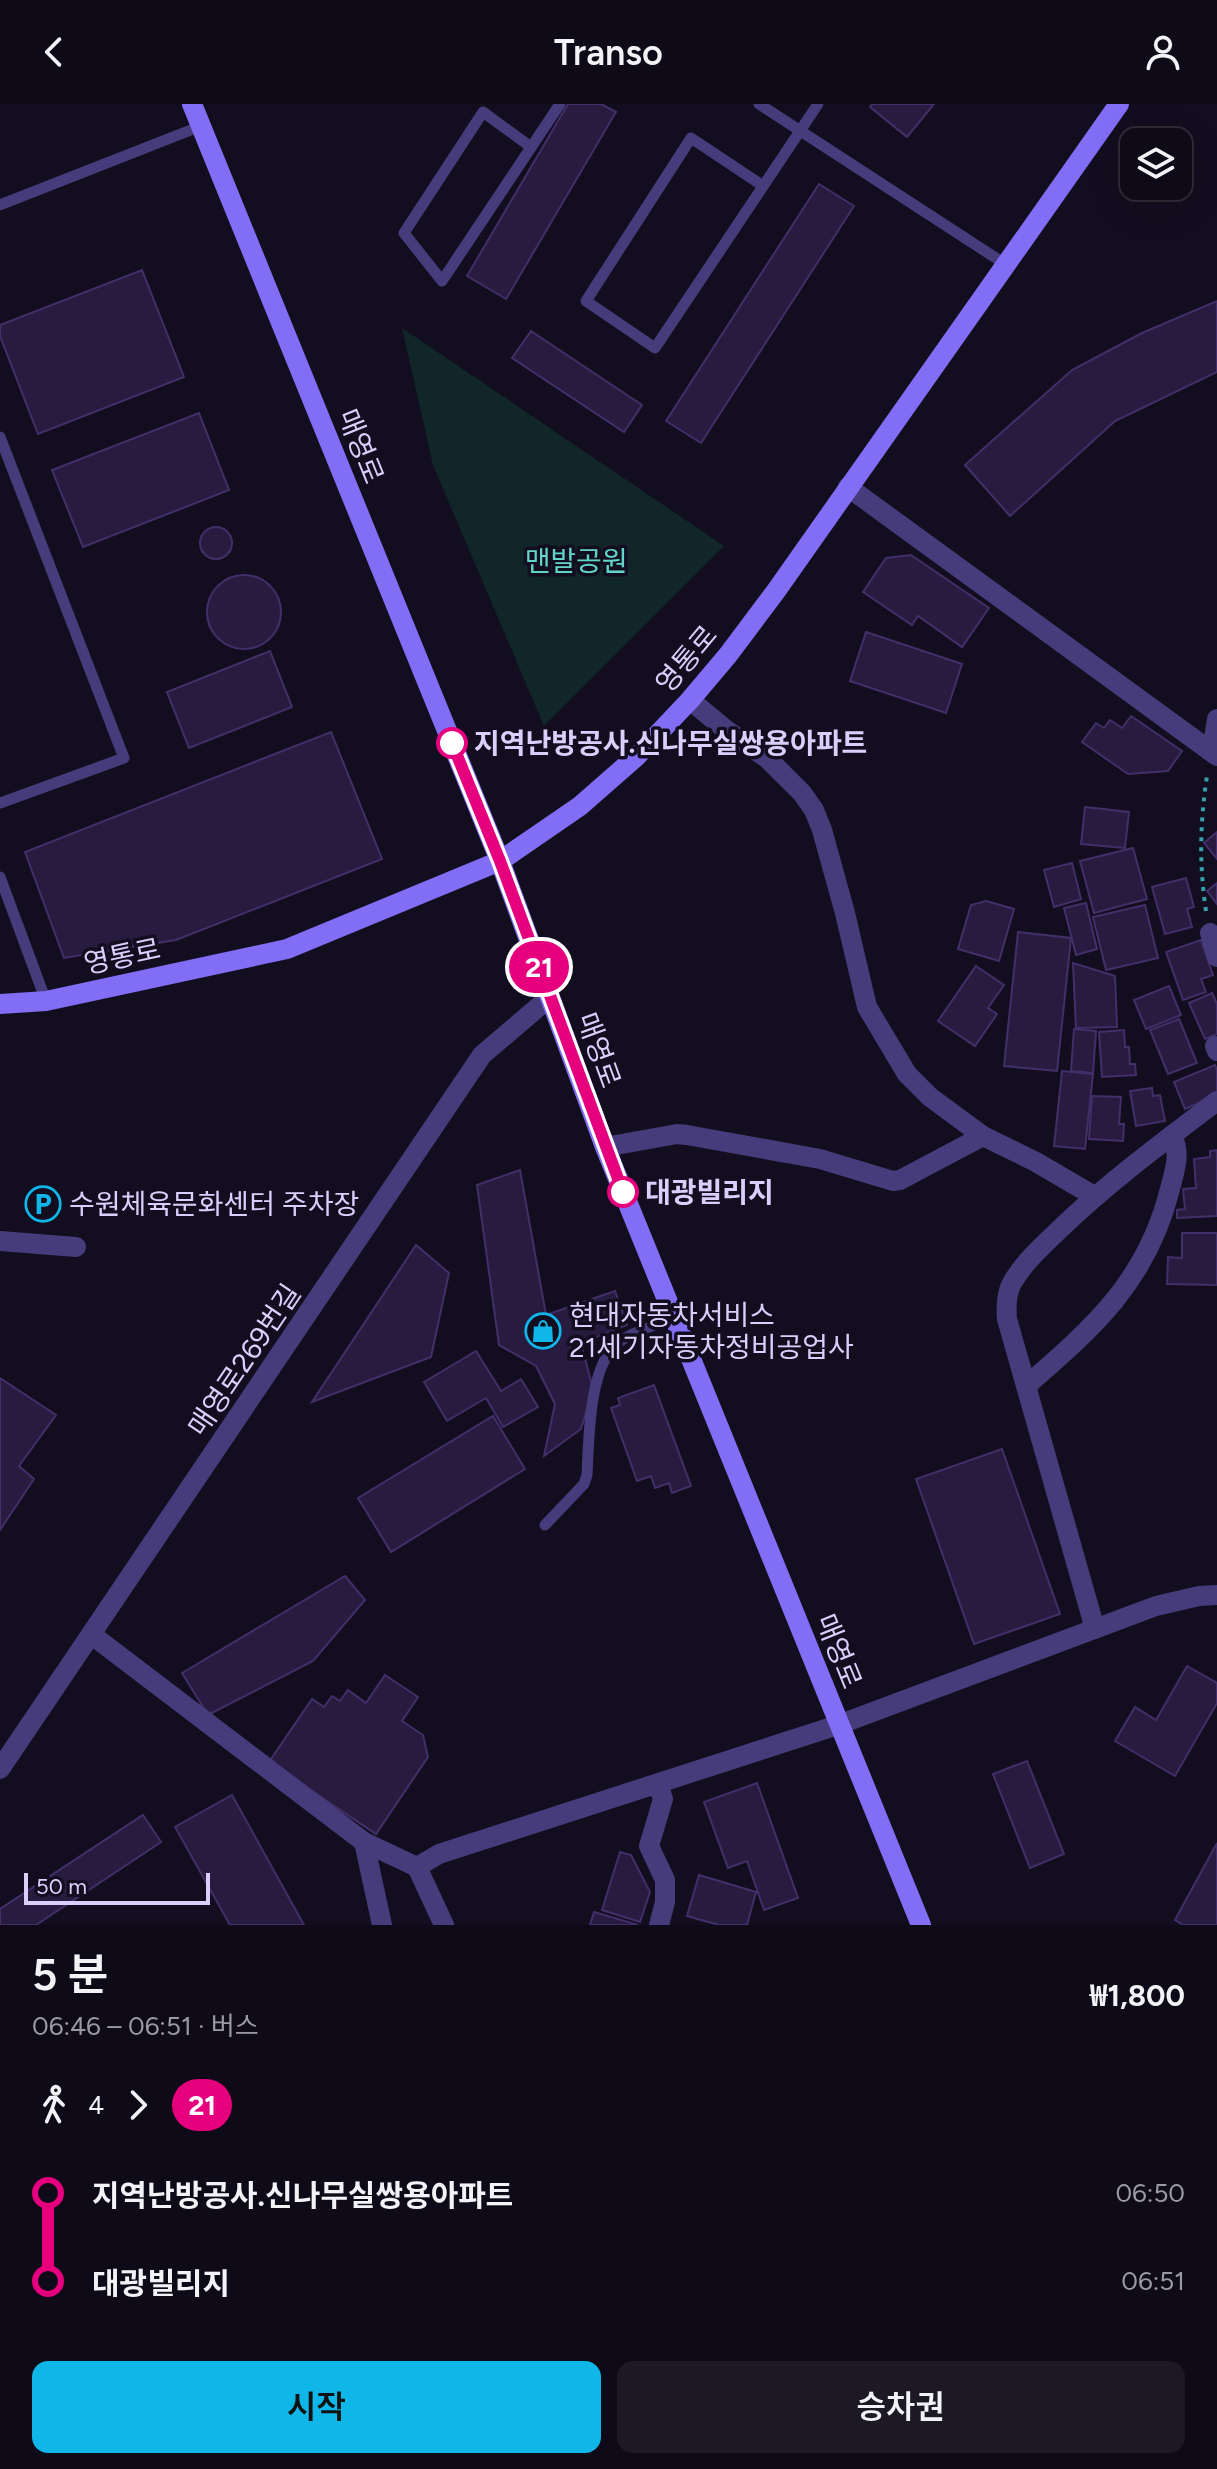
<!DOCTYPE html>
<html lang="ko">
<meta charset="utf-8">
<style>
:root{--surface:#0e0a17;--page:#1c1824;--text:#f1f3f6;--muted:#9b9aa1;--line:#2e2b36;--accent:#0fb6e8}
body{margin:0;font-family:Figtree,"Noto Sans KR",sans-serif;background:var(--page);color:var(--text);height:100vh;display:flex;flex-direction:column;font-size:30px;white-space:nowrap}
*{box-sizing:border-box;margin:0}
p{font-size:26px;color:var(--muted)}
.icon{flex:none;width:44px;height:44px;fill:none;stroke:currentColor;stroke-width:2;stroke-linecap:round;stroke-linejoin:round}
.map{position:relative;height:1821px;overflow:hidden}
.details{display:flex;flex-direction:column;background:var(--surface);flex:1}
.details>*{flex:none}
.badge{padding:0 16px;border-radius:26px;font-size:28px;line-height:52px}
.tools{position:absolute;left:1120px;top:24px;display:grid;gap:16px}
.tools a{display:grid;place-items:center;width:72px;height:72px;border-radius:16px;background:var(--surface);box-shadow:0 8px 32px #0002,0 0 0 2px var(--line);font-size:40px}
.scale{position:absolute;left:24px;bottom:20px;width:186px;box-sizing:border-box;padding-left:8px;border:4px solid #dacffc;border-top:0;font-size:22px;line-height:28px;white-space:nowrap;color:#dacffc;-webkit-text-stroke:6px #130e1f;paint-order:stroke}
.map>.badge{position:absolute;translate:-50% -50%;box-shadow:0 0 0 4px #fff}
.legs{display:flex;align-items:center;gap:12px;height:88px;padding:0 32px;font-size:26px}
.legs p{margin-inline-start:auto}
.overview{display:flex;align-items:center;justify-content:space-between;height:136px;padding:0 32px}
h1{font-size:44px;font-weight:600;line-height:60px}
.primary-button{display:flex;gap:16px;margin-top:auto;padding:16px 32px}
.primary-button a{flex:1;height:92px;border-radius:16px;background:var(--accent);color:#111;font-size:32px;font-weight:600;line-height:92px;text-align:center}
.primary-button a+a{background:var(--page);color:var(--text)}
ul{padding:0 32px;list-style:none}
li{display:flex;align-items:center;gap:28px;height:88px;font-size:30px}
li i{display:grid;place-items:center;width:12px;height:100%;margin:0 10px;background:currentColor}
li i::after{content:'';width:20px;height:20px;margin:-10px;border:6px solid;border-radius:50%;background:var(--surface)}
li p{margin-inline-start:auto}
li:first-child i{background:linear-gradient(#0000 50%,currentColor 0)}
li:last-child i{background:linear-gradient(currentColor 50%,#0000 0)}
header{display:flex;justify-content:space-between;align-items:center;height:104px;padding:0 32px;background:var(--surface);font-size:36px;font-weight:600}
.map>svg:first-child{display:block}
.green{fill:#112629}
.building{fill:#271b3f;stroke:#422f69;stroke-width:2}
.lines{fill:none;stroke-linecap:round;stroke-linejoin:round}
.path{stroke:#36a1aa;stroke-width:4;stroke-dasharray:4 6;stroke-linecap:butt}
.lane{stroke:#473c7b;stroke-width:11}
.street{stroke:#473c7b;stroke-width:20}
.secondary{stroke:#826df5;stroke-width:20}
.line-1-casing{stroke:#fff;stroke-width:18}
.line-1{stroke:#e6007e;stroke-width:12}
.stop-1-dot{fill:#fff;stroke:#e6007e;stroke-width:4}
.labels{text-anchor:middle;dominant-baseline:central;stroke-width:7;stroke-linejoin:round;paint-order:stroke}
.street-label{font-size:28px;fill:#dacffc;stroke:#130e1f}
.park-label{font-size:28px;fill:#61d6c8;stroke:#130e1f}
.stop-label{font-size:28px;font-weight:bold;fill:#dacffc;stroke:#130e1f;text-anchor:start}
.poi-label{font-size:28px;fill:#dacffc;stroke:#130e1f;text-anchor:start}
</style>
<header><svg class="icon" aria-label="back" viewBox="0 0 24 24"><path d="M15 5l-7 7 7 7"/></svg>Transo<svg class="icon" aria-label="person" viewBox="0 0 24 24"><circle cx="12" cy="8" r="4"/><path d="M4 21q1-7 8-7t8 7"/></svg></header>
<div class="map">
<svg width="1217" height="1821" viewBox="0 0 1217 1821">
<rect width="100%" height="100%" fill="#130e1f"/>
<polygon class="green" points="402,224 724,442 544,622 433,361"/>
<g class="building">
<polygon points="568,0 601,0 616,8 506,195 467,172"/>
<polygon points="872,0 934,0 907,33 870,3"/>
<polygon points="819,80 854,102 701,339 666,317"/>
<polygon points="142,166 184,273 38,330 0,232 0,221"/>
<polygon points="1217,197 1217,268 1115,317 1010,412 965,361 1072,266 1142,229"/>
<polygon points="531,227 642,301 624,328 512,254"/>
<polygon points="199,309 229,386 83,443 52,366"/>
<circle cx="216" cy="439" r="16"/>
<polygon points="911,451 989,504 962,543 918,512 912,521 863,488 886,454"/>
<circle cx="244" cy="508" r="37"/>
<polygon points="866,528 962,560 946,609 850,577"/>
<polygon points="270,547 292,603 189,644 167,588"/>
<polygon points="1131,612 1182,647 1168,667 1128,670 1082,638 1096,619 1104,624 1110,616 1122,624"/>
<polygon points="331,628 382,755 176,836 64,854 25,748"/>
<polygon points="1085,703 1129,708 1125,744 1081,740"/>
<polygon points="1217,728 1217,755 1204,739"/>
<polygon points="1133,744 1147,795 1094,809 1080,757"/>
<polygon points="1072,759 1081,795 1054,803 1044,766"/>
<polygon points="1186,774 1194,803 1187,805 1192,823 1165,830 1152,783"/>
<polygon points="1217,779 1217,800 1207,787"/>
<polygon points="986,797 1014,805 999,857 958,845 971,801"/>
<polygon points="1086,799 1097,845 1076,851 1064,804"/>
<polygon points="1145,801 1158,854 1106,866 1093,813"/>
<polygon points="1018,828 1071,834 1057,967 1004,962"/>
<polygon points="1201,836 1213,871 1201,875 1206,888 1183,896 1166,848"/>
<polygon points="1073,859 1115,872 1117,923 1076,924"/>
<polygon points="976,862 1004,881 988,904 997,910 975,942 938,917"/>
<polygon points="1169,882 1181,911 1146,925 1134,896"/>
<polygon points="1212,889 1217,900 1217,930 1205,935 1189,899"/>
<polygon points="1179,915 1197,959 1168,970 1150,926"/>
<polygon points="1074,925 1096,927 1093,969 1071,967"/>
<polygon points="1124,926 1125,943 1129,943 1130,960 1135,960 1136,971 1102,973 1099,928"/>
<polygon points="1215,961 1217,966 1217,991 1185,1005 1174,978"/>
<polygon points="1062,967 1093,970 1085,1045 1054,1042"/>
<polygon points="1152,984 1153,992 1160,991 1165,1017 1136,1022 1130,987"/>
<polygon points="1092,992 1121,993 1119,1020 1124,1020 1123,1037 1089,1035"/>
<polygon points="1217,1046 1217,1112 1177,1114 1177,1106 1185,1105 1183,1085 1196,1084 1194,1055 1210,1053 1210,1047"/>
<polygon points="520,1066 546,1211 615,1187 627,1221 581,1239 593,1285 581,1325 544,1352 555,1300 536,1262 499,1241 477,1081"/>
<polygon points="1182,1129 1217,1129 1217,1181 1167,1180 1168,1153 1182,1154"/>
<polygon points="416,1141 449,1169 431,1253 312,1298"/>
<polygon points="476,1247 501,1287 521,1275 538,1303 503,1323 486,1294 447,1317 424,1278"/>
<polygon points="0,1274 56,1311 19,1362 34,1375 0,1426"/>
<polygon points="654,1281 691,1382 672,1389 669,1379 655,1384 651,1372 637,1377 611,1304 620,1301 618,1294"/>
<polygon points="493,1312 525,1365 391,1448 358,1394"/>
<polygon points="1002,1345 1060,1510 974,1540 916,1375"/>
<polygon points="345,1472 365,1496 313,1557 208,1611 182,1569"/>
<polygon points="1187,1562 1217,1579 1217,1599 1175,1672 1115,1637 1135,1603 1156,1616"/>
<polygon points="385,1571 418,1593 402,1617 423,1631 428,1653 376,1730 269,1658 312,1595 324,1603 332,1592 340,1597 348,1586 366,1599"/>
<polygon points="1027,1657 1064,1750 1030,1764 993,1670"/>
<polygon points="757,1679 798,1794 764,1806 747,1757 728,1764 704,1698"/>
<polygon points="232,1691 304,1821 230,1821 175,1723"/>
<polygon points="143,1711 161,1738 36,1821 0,1821 0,1805"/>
<polygon points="1217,1739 1217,1821 1183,1821 1175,1816"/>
<polygon points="620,1748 631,1751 650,1788 640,1818 602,1806"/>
<polygon points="699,1771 756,1788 747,1821 719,1821 687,1812"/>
<polygon points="594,1808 638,1821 590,1821"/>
</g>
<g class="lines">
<path class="path" d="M 1206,807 C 1199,761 1200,718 1207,672"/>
<g class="lane">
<polyline points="759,0 1005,160"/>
<polyline points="531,43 483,8 404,129 442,177 560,0"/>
<polyline points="763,82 691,34 586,197 655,244 818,0"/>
<polyline points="0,101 201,22"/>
<polyline points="0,333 124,654 0,699"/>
<polyline points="0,773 46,897"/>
<path d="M 545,1421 L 584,1380 L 587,1371 C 589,1336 588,1256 622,1236 C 637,1226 657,1221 674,1214"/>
</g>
<g class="street">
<polyline points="848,383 1217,652"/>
<polyline points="690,596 725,625 768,655 802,689 814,706 822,726 845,809 867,903 907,970 930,993 983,1032 1036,1058 1094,1092"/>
<polyline points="1212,648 1217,615"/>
<polyline points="1210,829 1217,853"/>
<polyline points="1215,942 1217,947"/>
<polyline points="605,1043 677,1030 687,1031 820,1055 893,1077 900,1076 983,1032"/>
<polyline points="0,1137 76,1143"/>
<path d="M 1026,1282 C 1094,1223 1147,1177 1170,1085 C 1175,1065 1181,1050 1172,1031"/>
<path d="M 1095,1525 L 1007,1215 C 1006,1203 1006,1190 1012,1179 C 1024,1158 1043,1141 1061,1124 C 1109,1078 1163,1038 1217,997"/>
<polyline points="92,1531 364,1738 382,1821"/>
<polyline points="0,1665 482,951 550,893"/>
<polyline points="658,1680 663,1695 649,1742 665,1776 665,1798 659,1821"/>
<polyline points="364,1738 417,1763 439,1750 838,1621 1156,1502 1199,1492 1217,1491"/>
<polyline points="417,1763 444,1821"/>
</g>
<g class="secondary">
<polyline points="192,0 500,757 605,1043 921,1821"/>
<polyline points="0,900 46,897 287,845 500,757 580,702 637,652 690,596 728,551 776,487 1119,0"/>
</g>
</g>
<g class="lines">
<defs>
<polyline id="line-1" points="452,639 500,757 623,1088"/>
</defs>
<use href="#line-1" class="line-1-casing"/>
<use href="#line-1" class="line-1"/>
</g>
<defs>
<symbol id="parking-ring" viewBox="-11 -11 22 22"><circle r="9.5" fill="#130e1f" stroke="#0fb6e8" stroke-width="1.5"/><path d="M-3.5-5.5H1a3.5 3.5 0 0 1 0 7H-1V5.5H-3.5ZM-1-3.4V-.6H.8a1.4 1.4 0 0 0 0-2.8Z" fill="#0fb6e8"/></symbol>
<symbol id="shop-ring" viewBox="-11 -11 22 22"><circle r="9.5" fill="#130e1f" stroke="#0fb6e8" stroke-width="1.5"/><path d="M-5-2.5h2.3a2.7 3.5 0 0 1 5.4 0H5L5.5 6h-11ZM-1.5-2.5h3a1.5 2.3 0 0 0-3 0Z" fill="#0fb6e8"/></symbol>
</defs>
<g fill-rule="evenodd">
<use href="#parking-ring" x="23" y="1080" width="40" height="40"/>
<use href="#shop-ring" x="523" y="1207" width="40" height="40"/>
</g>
<g class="stop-1-dot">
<circle cx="452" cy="639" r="14"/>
<circle cx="623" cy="1088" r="14"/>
</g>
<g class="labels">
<g class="street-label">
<text transform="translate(361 342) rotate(68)">매영로</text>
<text transform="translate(686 555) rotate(-50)">영통로</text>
<text transform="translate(122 852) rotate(-12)">영통로</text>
<text transform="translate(599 946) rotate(70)">매영로</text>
<text transform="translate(244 1256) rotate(-56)">매영로269번길</text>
<text transform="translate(839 1547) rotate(68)">매영로</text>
</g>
<g class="park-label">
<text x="576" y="457">맨발공원</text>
</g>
<g class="stop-label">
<text x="474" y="639">지역난방공사.신나무실쌍용아파트</text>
<text x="645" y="1088">대광빌리지</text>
</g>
<g class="poi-label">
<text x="69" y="1100">수원체육문화센터 주차장</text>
<text x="569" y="1211">현대자동차서비스<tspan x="569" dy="32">21세기자동차정비공업사</tspan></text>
</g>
</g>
</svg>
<div class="tools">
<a><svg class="icon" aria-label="layers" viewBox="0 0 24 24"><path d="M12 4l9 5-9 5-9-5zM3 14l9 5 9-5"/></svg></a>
</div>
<div class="scale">50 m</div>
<b class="badge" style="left:539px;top:863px;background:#e6007e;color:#fff">21</b>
</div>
<section class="details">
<div class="overview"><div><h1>5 분</h1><p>06:46 – 06:51 · 버스</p></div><b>₩1,800</b></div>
<div class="legs"><svg class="icon" aria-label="walk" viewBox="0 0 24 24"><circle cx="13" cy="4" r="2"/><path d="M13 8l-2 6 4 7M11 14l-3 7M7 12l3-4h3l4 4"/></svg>4<svg class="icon" aria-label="forward" viewBox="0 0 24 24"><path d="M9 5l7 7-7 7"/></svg><b class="badge" style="background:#e6007e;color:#fff">21</b></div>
<ul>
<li><i style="color:#e6007e"></i><b>지역난방공사.신나무실쌍용아파트</b><p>06:50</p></li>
<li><i style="color:#e6007e"></i><b>대광빌리지</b><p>06:51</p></li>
</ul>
<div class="primary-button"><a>시작</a><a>승차권</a></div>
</section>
